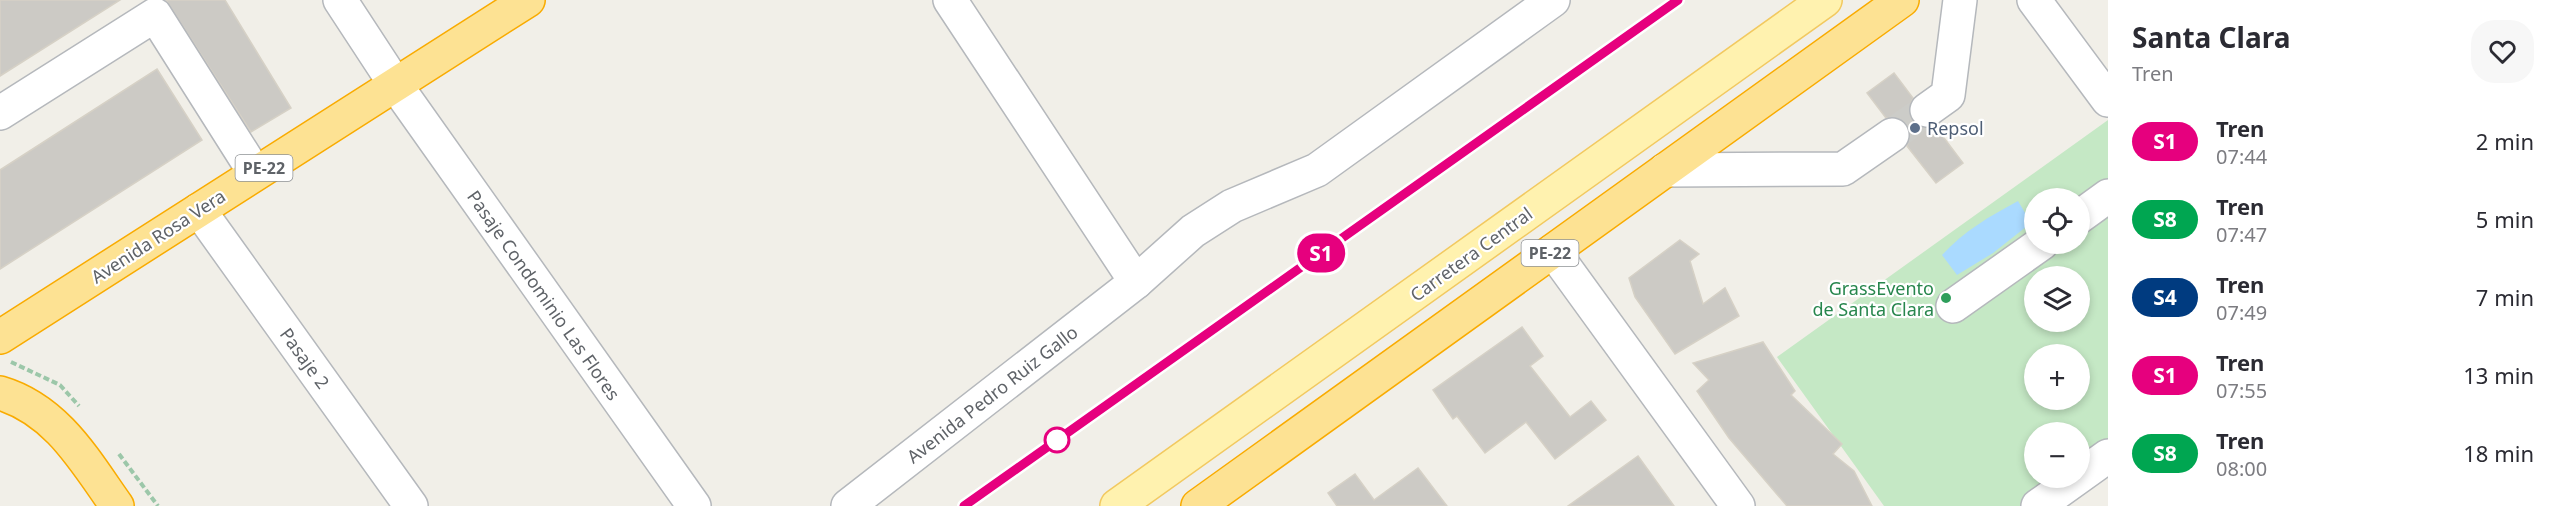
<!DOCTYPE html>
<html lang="es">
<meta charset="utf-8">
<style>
:root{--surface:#fff;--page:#f7f7f7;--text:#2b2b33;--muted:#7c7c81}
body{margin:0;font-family:"Noto Sans",sans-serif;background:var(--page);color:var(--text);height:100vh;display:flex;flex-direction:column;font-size:22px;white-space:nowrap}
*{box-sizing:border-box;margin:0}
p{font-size:20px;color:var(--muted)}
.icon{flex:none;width:33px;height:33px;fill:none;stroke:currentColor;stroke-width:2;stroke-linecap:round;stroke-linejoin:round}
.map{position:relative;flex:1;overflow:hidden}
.panel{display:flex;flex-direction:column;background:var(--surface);width:450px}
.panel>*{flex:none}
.badge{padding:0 12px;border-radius:20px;font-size:21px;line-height:39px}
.fabs{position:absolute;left:2024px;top:188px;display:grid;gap:12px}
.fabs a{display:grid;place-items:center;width:66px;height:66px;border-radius:50%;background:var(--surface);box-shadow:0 3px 9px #0003;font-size:30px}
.map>.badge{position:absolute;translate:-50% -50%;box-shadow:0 0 0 3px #fff}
.round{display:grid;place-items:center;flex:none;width:63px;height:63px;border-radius:24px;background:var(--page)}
.head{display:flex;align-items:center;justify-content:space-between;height:102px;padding:0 24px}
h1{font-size:28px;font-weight:700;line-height:45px}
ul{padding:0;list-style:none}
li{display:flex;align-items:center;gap:18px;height:78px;padding:0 24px}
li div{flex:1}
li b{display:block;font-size:22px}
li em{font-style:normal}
li .badge{min-width:66px;font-weight:700;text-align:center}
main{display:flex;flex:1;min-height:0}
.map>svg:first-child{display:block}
.green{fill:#c5e8c5;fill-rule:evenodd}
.water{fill:#aadaff}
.building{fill:#cccac5;stroke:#d6d1c6;stroke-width:1.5}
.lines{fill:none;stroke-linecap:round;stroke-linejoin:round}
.minor-tunnel{stroke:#ccccc8;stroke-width:33;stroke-dasharray:33 16;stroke-linecap:butt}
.minor-casing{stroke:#b5b8bc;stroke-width:36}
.major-casing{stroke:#f2c960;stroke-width:36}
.highway-casing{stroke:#f9ab00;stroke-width:36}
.path{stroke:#9cc7a9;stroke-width:4;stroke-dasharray:6 3;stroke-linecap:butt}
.minor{stroke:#fff;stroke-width:33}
.major{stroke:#fff2af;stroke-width:33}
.highway{stroke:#fde293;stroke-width:33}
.rail-casing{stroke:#b6b7b8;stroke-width:7}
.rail{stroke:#fff;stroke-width:4.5;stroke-dasharray:14;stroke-linecap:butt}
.line-casing{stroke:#fff;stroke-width:14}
.line{stroke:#e6007e;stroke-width:9}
.service-dot{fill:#5c6f8a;stroke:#fff;stroke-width:2}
.leisure-dot{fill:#2e9e5b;stroke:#fff;stroke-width:2}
.stop-dot{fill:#fff;stroke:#e6007e;stroke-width:3}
.labels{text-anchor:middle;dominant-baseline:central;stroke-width:4.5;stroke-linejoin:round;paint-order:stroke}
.shield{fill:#fff;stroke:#8f9295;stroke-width:1.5}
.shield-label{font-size:16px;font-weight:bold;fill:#5f6368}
.service-label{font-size:18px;fill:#4e5e75;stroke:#fff;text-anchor:start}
.street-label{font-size:18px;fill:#5f6368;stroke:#fff}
.leisure-label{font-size:18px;fill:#27864d;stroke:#fff;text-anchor:end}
</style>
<main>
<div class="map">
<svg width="2108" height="506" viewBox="0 0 2108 506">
<rect width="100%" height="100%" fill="#f1efe8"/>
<path class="green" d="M 2108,120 L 2108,448 L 2079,469 L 2079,432 L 2034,432 L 2034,477 L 2068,477 L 2027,506 L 1884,506 L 1777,357 ZM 2034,198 L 2079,198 L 2079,243 L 2034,243 ZM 2034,276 L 2079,276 L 2079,321 L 2034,321 ZM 2034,354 L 2079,354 L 2079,399 L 2034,399 Z"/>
<path class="water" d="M 2018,201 L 2031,223 L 1993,253 L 1957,275 L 1942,255 C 1964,231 1990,216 2018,201 Z"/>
<g class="building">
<polygon points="0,0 120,0 0,76"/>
<polygon points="166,0 225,0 291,108 251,132"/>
<polygon points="157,69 202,140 0,269 0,170"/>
<polygon points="1894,73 1913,98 1908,111 1912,121 1920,127 1928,129 1935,126 1963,163 1936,183 1907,146 1911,134 1907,124 1899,118 1886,118 1867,93"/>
<polygon points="1680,240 1699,254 1690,261 1703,304 1725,288 1739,316 1675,354 1635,297 1629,278"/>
<polygon points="1522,327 1543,356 1530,366 1570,417 1591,401 1606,420 1555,459 1526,422 1485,453 1457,416 1453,419 1433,390"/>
<polygon points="1763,342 1795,391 1791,395 1842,444 1833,454 1854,471 1872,506 1787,506 1729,438 1697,391 1709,380 1693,363"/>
<polygon points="1638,456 1674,506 1568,506"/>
<polygon points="1418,468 1447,506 1337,506 1328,493 1355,474 1374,500"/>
</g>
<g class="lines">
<polyline class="minor-tunnel" points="1892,135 1927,110"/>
<defs>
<g id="minor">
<polyline points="340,0 395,84 694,506"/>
<polyline points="950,0 1136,282"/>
<polyline points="2034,0 2108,100"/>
<polyline points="1927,110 1948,95 1960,0"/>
<polyline points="0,113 155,15 255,173"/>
<polyline points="1665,170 1843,169 1892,135"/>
<polyline points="199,210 411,506"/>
<polyline points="2079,217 2108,196"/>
<polyline points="1553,251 1738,506"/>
<polyline points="1953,306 2042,243"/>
<polyline points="848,506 1136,282 1193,231 1232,206 1317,170 1553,0"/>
<polyline points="2038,506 2108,456"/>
</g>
<polyline id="major" points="1117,506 1825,0"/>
<g id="highway">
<polyline points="0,337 528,0"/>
<path d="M 0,393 C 57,410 85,461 117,506"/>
<polyline points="1198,506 1902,0"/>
</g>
</defs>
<use href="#minor" class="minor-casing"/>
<use href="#major" class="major-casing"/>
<use href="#highway" class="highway-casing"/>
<g class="path">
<polyline points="11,362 60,385 79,406"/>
<polyline points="119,454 158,506"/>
</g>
<use href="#minor" class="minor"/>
<use href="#major" class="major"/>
<use href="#highway" class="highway"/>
<defs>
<polyline id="rail" points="964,506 1678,0"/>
</defs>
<use href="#rail" class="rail-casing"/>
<use href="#rail" class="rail"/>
</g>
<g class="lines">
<defs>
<polyline id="line" points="964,506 1678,0"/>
</defs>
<use href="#line" class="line-casing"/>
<use href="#line" class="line"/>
</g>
<circle class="service-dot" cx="1915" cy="128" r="6"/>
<circle class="leisure-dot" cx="1946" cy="298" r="6"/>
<circle class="stop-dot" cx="1057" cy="440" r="12"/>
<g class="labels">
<g class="shield">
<rect x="235.5" y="155" width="57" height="26" rx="4.5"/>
<rect x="1521.5" y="240" width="57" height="26" rx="4.5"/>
</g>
<g class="shield-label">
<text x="264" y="168">PE-22</text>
<text x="1550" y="253">PE-22</text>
</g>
<g class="service-label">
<text x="1927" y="128">Repsol</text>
</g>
<g class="street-label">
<text transform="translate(158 236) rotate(-33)">Avenida Rosa Vera</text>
<text transform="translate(1471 254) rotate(-36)">Carretera Central</text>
<text transform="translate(544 295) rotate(55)">Pasaje Condominio Las Flores</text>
<text transform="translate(305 358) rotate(54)">Pasaje 2</text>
<text transform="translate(992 394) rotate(-38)">Avenida Pedro Ruiz Gallo</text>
</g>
<g class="leisure-label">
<text x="1934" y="288">GrassEvento<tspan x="1934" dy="21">de Santa Clara</tspan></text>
</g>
</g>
</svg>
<div class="fabs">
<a><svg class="icon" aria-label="locate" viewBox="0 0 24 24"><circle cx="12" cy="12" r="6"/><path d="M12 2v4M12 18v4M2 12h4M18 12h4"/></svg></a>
<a><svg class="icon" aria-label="layers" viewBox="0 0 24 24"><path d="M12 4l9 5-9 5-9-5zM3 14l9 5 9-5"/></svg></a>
<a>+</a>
<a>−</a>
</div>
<b class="badge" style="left:1321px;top:253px;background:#e6007e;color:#fff">S1</b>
</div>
<section class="panel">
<div class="head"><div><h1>Santa Clara</h1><p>Tren</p></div><a class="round"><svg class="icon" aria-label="heart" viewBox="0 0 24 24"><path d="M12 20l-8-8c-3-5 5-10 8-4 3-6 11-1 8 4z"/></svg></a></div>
<ul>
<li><span class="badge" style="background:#e6007e;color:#fff">S1</span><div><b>Tren</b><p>07:44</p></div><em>2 min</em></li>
<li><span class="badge" style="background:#00a651;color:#fff">S8</span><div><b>Tren</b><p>07:47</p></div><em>5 min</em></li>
<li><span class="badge" style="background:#003b80;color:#fff">S4</span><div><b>Tren</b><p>07:49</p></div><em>7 min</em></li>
<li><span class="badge" style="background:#e6007e;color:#fff">S1</span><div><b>Tren</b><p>07:55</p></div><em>13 min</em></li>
<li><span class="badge" style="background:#00a651;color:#fff">S8</span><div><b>Tren</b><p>08:00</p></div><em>18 min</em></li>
</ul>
</section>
</main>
